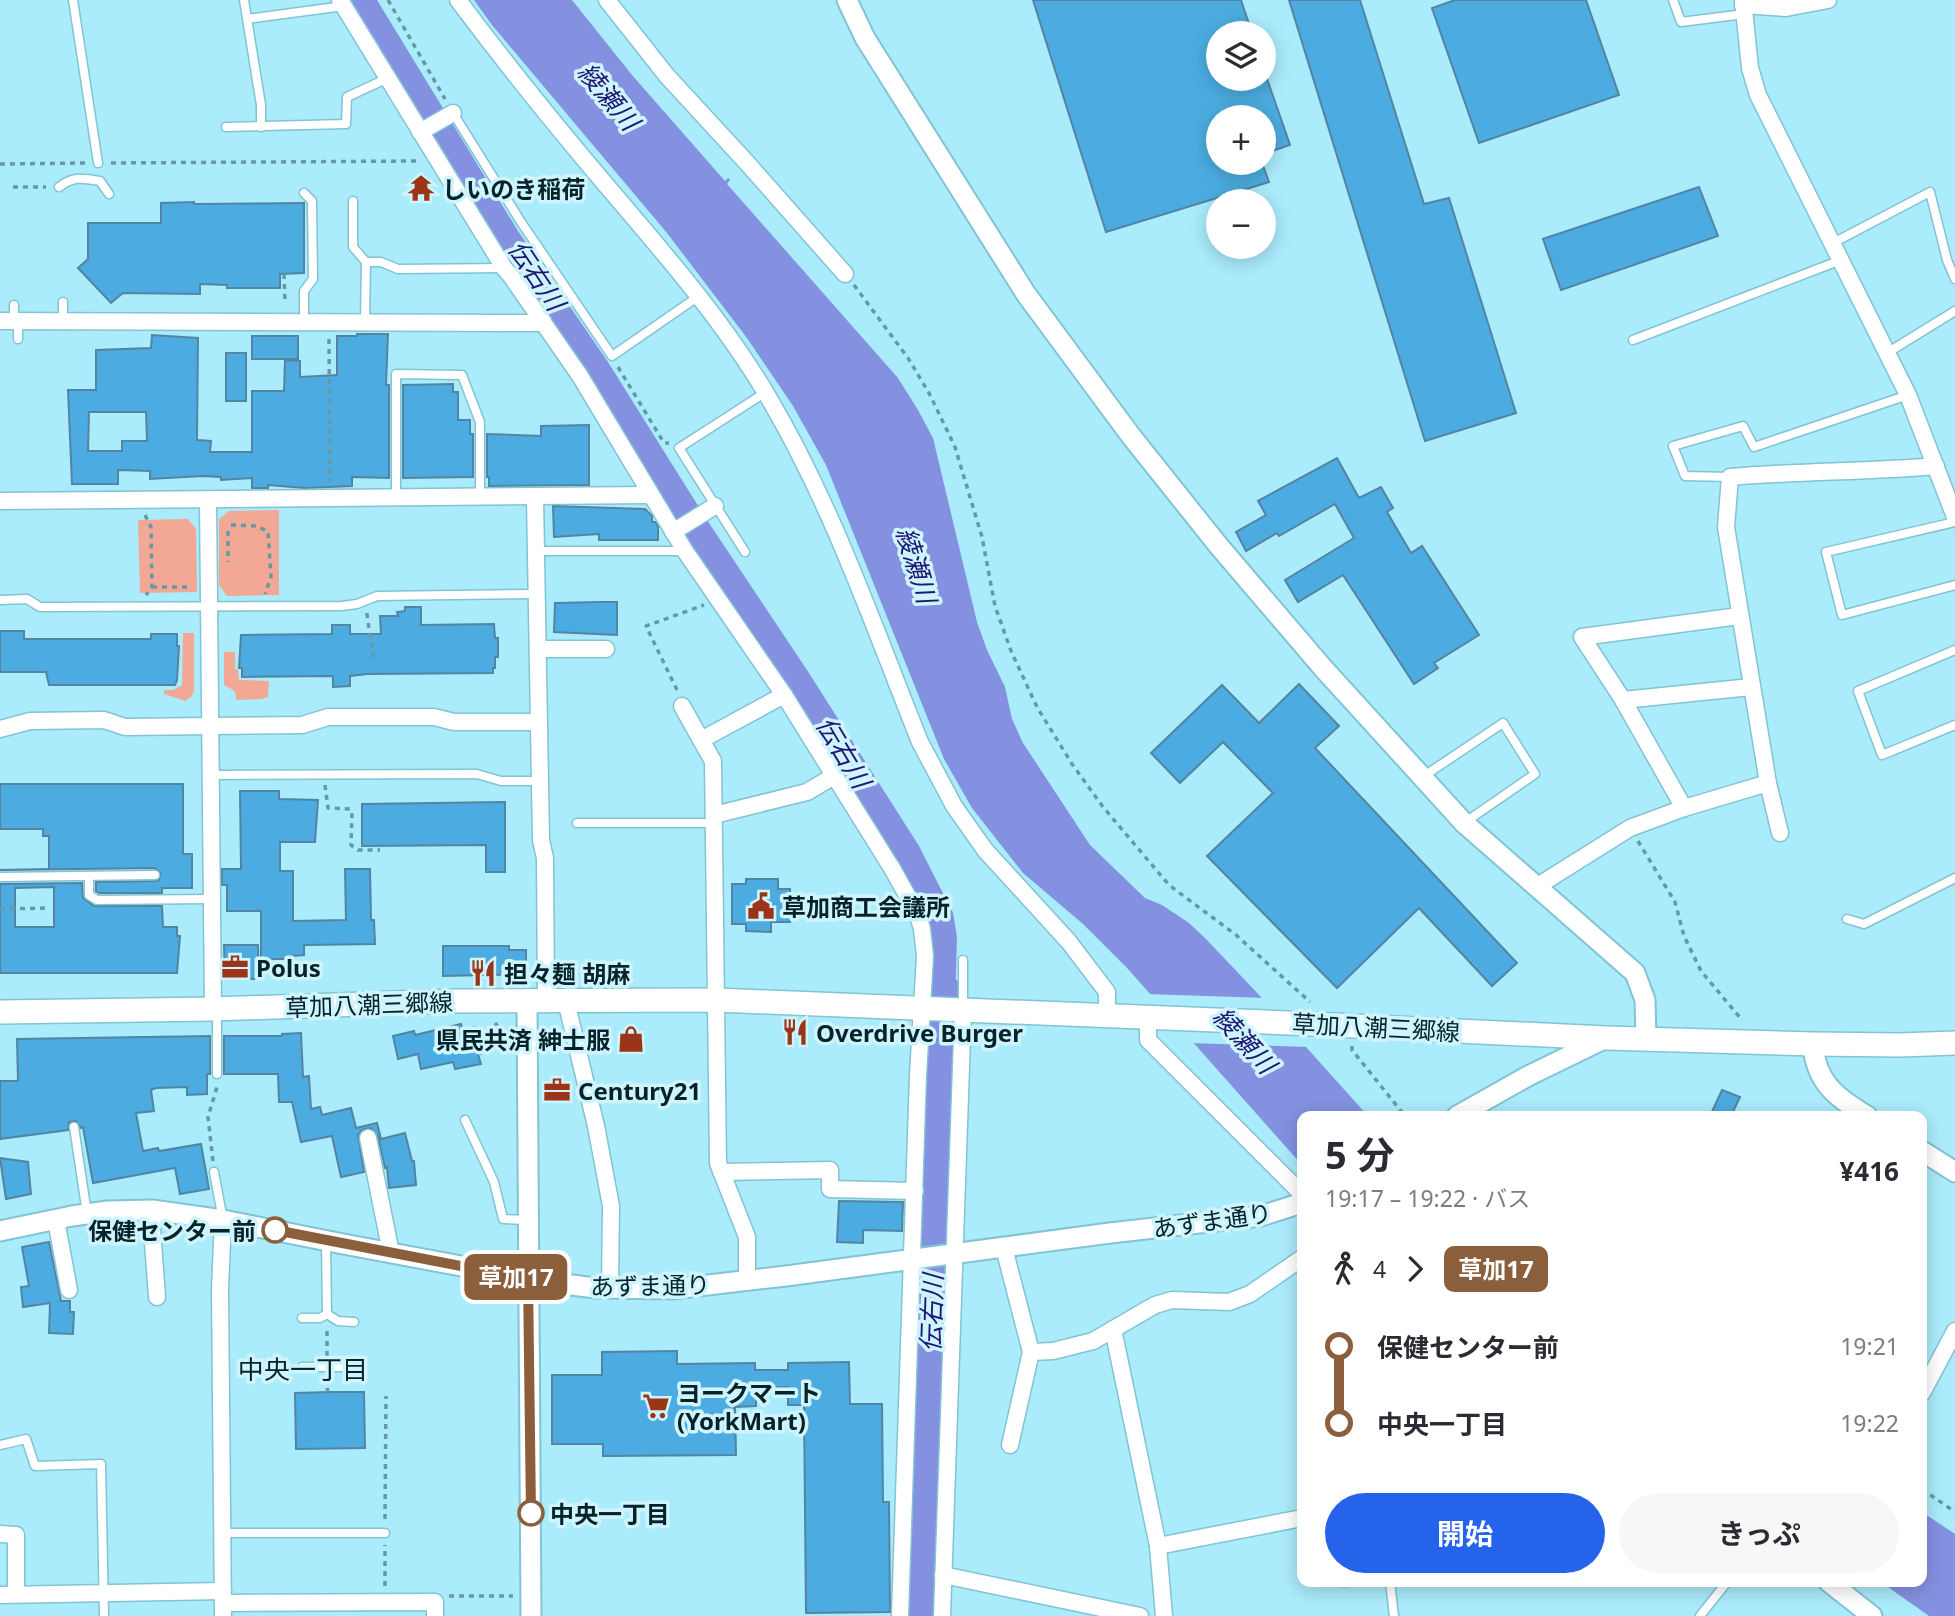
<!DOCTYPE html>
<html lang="ja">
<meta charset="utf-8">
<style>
:root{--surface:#fff;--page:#f7f7f7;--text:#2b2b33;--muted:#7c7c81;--accent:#2563eb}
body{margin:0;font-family:"Noto Sans","Noto Sans JP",sans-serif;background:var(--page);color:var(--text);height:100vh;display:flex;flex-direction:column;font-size:26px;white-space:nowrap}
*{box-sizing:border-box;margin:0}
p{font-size:23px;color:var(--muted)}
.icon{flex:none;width:38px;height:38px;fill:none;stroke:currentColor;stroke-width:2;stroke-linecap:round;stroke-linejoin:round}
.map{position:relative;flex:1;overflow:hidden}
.details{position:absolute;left:1297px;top:1111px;width:630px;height:476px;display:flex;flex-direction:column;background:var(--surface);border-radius:14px;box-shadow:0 4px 18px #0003}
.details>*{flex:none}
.badge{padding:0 14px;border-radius:10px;font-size:24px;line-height:46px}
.buttons{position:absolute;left:1206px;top:21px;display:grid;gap:14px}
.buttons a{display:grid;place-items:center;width:70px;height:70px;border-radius:50%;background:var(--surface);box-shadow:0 4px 18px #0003;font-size:35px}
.map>.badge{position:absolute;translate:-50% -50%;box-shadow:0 0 0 4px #fff}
.legs{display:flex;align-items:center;gap:10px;height:77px;padding:0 28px;font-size:23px}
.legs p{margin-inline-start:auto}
.head{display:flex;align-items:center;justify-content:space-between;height:119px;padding:0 28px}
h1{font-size:38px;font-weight:700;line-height:52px}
.button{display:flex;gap:14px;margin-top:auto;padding:14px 28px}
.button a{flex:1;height:80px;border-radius:42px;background:var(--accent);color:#fff;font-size:28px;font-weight:700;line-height:80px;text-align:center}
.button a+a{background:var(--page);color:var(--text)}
ul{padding:0 28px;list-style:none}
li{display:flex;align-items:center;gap:24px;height:77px;font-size:26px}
li i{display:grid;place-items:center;width:10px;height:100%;margin:0 9px;background:currentColor}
li i::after{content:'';width:18px;height:18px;margin:-9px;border:5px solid;border-radius:50%;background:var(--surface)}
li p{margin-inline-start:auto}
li:first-child i{background:linear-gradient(#0000 50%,currentColor 0)}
li:last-child i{background:linear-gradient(currentColor 50%,#0000 0)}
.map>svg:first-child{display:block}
.green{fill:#f2a894}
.water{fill:#8491e0}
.pier{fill:#aaebfc}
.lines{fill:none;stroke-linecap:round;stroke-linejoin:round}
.river{stroke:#8491e0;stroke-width:35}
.building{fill:#4cace1;stroke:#5384a1;stroke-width:2;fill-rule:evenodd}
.service-casing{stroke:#82c3d4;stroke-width:11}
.minor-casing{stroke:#82c3d4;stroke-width:19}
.tertiary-casing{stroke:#82c3d4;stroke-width:23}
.secondary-casing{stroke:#82c3d4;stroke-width:26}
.path{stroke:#6799a5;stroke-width:3.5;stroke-dasharray:5 5;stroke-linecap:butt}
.service{stroke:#fff;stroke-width:8}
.minor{stroke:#fff;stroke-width:16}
.tertiary{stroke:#fff;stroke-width:19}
.secondary{stroke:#fff;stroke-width:23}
.line-1-casing{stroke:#fff;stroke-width:16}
.line-1{stroke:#8b5e3c;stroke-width:10}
.stop-1-dot{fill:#fff;stroke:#8b5e3c;stroke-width:3.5}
.labels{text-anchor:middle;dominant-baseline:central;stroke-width:7;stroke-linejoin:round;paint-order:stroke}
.poi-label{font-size:24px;font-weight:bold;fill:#072329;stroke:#cef4fe;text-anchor:start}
.street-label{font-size:24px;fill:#072329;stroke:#cef4fe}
.stop-label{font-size:24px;font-weight:bold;fill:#072329;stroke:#cef4fe;text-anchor:end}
.water-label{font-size:26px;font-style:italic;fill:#1f1774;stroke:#cef4fe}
.neighbourhood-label{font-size:26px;fill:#072329;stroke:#cef4fe}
</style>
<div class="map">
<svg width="1955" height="1616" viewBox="0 0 1955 1616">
<rect width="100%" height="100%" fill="#aaebfc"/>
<g class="green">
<polygon points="279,510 279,595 227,596 219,585 219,519 229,511"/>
<polygon points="188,519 196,529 197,592 140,593 138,520"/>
<polygon points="183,633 194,633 194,691 191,697 185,701 164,694 164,690 173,690 182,685"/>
<polygon points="224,652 235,652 235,669 238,670 239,680 269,681 268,697 261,699 236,700 235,691 224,685"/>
</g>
<g class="water">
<polygon points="351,0 377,0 518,231 608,362 707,520 807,670 919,846 953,913 957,937 954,1038 929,1037 932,939 926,918 911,885 808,719 687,538 593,380 510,260"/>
<polygon points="474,0 572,0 632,75 725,181 728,178 730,180 727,184 898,378 918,410 933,438 977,622 987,650 1005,687 1012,719 1023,743 1090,845 1145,898 1162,905 1189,923 1205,938 1262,998 1368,1116 1302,1116 1302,1165 1128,969 1083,924 1023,873 972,808 944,759 826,465 793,406 747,338 667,233 492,25"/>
<polygon points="1922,1512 1955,1534 1955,1616 1929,1616 1881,1582 1922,1582"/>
</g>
<g class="pier">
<polygon points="931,984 957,985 955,1031 929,1030"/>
<polygon points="1145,994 1268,998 1310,1047 1189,1043"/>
</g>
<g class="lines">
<polyline class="river" points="918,1616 939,1073 944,992"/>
</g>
<g class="building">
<polygon points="1033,0 1241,0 1252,33 1218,33 1218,79 1264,79 1266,76 1290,145 1264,154 1264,117 1218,117 1218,163 1262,163 1269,182 1106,232"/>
<polygon points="1289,0 1360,0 1424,204 1449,198 1516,413 1425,441"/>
<polygon points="1455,0 1586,0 1619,95 1479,143 1432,8"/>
<polygon points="1699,187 1718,236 1561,290 1543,239"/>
<polygon points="194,202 194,204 304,203 304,273 280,274 280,288 227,288 227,285 200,284 200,294 123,293 111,303 78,268 88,259 88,223 161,223 161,203"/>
<path d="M 357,334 L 388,334 L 386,385 L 389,385 L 389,478 L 352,477 L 352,486 L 305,488 L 268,485 L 268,488 L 252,488 L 252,478 L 221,480 L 221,477 L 203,476 L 150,479 L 150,471 L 118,470 L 118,484 L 72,484 L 68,390 L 96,390 L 96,350 L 151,348 L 152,335 L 198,338 L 197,440 L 211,441 L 210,452 L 252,452 L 252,391 L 284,391 L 285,360 L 300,361 L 300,377 L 337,375 L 337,336 L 357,336 ZM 89,412 L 146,412 L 147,441 L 122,441 L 122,451 L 88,451 Z"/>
<rect x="252" y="336" width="46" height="23"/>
<rect x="226" y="353" width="20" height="48"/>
<polygon points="453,384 453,392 458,392 458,420 470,420 470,434 473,434 473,477 403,478 403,385"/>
<polygon points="589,425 589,485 489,486 489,477 487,477 487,434 541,436 541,426"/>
<polygon points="1337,458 1359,498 1381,487 1393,508 1387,512 1411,553 1422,546 1479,635 1434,663 1438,668 1414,684 1343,575 1298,602 1285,580 1354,538 1335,504 1279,536 1277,533 1246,551 1236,532 1266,515 1258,501"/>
<polygon points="553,506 645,509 652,516 652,522 655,522 658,526 658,540 599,540 599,534 554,537"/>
<polygon points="600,602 617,602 617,635 554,632 555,603"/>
<polygon points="405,607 421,607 421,625 494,624 495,638 498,638 498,657 495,657 495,668 493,668 493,673 367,674 350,676 350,686 333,687 333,676 242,677 242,668 239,668 241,635 332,634 332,625 350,625 350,634 381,634 380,616 398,616 397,612 405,611"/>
<polygon points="0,631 24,631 24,639 151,639 151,634 177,634 177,646 179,646 177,680 175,685 49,685 46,672 0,672"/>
<polygon points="1299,684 1339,726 1315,748 1517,963 1492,986 1419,908 1337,988 1207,856 1273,793 1223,742 1180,783 1151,753 1222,685 1259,723"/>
<polygon points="0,784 183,784 183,854 192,854 192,888 162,888 162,893 99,893 96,891 96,882 158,881 161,874 155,868 0,870 49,869 49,836 43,836 43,829 0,829"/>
<polygon points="240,791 279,791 279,799 318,800 315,842 280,842 280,871 293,871 293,921 346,920 345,869 370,869 371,920 374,920 375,944 304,945 304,955 292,956 292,959 261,959 261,911 227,911 227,885 222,885 222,869 241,869"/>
<polygon points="505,802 505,872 486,872 486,845 362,846 362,804"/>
<polygon points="746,879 778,879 778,889 790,889 790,922 771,922 771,932 746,931 746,924 732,924 732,884 746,884"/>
<path d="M 82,883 L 83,898 L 94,906 L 162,906 L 163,927 L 177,927 L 177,936 L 180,936 L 177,973 L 0,973 L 0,884 ZM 54,887 L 54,927 L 15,927 L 15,888 Z"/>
<polygon points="224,945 258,945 259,979 225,979"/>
<polygon points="443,946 509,946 509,950 526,950 526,974 443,976"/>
<polygon points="461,1024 463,1030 475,1027 481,1054 478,1054 481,1064 455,1069 453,1062 421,1069 418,1054 398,1059 393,1036 414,1031 415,1035"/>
<polygon points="301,1033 303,1077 309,1076 311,1109 320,1107 322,1115 351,1108 356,1128 377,1123 381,1139 405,1133 412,1161 414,1161 416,1185 389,1188 387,1167 385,1168 378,1136 371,1128 362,1130 358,1135 364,1172 341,1177 332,1136 301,1142 292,1102 279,1102 278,1074 224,1074 224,1036 282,1036 282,1034"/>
<polygon points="210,1036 210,1074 207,1074 207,1094 187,1095 187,1087 156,1088 151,1090 154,1111 136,1113 143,1151 158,1148 159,1151 201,1144 209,1189 180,1194 175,1168 93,1183 83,1127 81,1128 76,1121 69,1122 68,1130 0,1139 0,1081 18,1081 17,1039"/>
<polygon points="1722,1090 1740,1097 1731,1116 1710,1116"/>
<polygon points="0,1158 28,1162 31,1194 6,1199"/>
<polygon points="839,1201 903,1202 902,1231 863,1230 863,1243 837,1242"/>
<polygon points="49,1242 61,1301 70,1301 70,1312 74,1312 73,1334 49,1333 50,1303 23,1307 21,1287 29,1286 22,1247"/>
<polygon points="677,1351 677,1364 755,1363 755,1370 788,1370 788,1363 849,1362 850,1404 882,1404 883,1502 889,1502 890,1612 806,1613 804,1405 788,1405 788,1387 756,1388 756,1406 735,1407 736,1455 603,1456 603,1444 552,1444 552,1375 602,1375 602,1352"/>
<polygon points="331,1392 364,1392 365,1448 296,1449 295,1393"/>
</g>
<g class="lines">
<defs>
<g id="service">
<polyline points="73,0 98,163"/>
<polyline points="244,0 261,105 261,127"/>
<polyline points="1673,0 1681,22 1744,14"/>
<polyline points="247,19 344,6"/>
<polyline points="453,113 521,222 612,356 699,296"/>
<polyline points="226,127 346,124 347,97 388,78"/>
<path d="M 59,187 C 73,176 83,178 100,181 L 109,194"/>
<polyline points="304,193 312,201 313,279 304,291 304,322"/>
<polyline points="353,201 353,247 366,262"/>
<polyline points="1833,243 1930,192 1947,260 1955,279"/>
<polyline points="63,302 63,322"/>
<polyline points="14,305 14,321"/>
<polyline points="18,321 18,339"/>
<polyline points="365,322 366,262 381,262 398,269 504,268"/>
<polyline points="1633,340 1841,260"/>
<polyline points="1887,353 1955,311"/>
<polyline points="1730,477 1685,476 1673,446 1743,426 1754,447 1908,395"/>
<polyline points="396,498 396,374 462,375 480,422 480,497"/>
<polyline points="1955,522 1826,552 1842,615 1955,585"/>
<polyline points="536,551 683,551"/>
<polyline points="745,552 679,448 766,392"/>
<polyline points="0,600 27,599 40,607 342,606 357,604 377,596 537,594"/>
<polyline points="1955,650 1858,691 1882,755 1955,725"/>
<polyline points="211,775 477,774 501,781 540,781"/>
<polyline points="1424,776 1503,723 1535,774 1464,823"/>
<polyline points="577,823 714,823"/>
<polyline points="89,876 89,895 97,900 211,899"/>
<polyline points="0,877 155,875"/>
<polyline points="1847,919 1864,924 1955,878"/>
<polyline points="963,1009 963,960"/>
<polyline points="217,1074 217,1012"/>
<polyline points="465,1120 494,1182 503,1219 528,1220"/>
<polyline points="74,1127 87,1214"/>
<polyline points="214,1172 223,1220"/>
<polyline points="326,1241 327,1314"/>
<polyline points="302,1318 320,1318 327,1314 338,1321 354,1322"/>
<polyline points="302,1367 355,1367"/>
<polyline points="0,1445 26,1439 35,1466 101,1464 104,1616"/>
<polyline points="223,1533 385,1533"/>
<polyline points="1343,1582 1347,1582"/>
<polyline points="1390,1582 1394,1616"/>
<polyline points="1700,1616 1727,1582"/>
</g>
<g id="minor">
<polyline points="340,0 504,268 511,276 580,376 685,551 784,695 701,740 713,761 718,1163 747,1237 747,1281"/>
<path d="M 458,0 C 505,63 555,125 606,185 C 663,252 722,319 767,395 C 832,504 873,625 920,742 L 954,806 L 985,850 L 1069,942 L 1107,992 L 1107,1016"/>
<polyline points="607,0 667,76 748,164 845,274"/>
<polyline points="1743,0 1750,68 1758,95 1908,395 1955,517"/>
<polyline points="1743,5 1786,8 1828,0"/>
<polyline points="420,132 453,113"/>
<polyline points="0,321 539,323 543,321"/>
<polyline points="535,497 541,840 545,858 546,1001"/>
<polyline points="208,500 213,1009"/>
<polyline points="0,501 650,495"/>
<polyline points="673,532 715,506"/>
<polyline points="538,649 606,649"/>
<polyline points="784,695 893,870 918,915 922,929 925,956 918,1075 900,1616"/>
<polyline points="1623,700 1751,687"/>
<polyline points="682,706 701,740"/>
<polyline points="0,729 30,721 104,720 125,727 302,725 328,717 434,717 454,722 538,722"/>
<polyline points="1768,783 1780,833"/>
<polyline points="1684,808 1623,700 1582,637 1739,616"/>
<polyline points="714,815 807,792 834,776"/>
<path d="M 1536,887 L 1630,828 L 1684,808 L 1768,783 L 1726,527 L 1730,477 C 1799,471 1868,472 1936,466"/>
<polyline points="566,1001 596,1126 611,1206 610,1288"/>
<polyline points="1148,1018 1148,1040 1302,1194"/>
<polyline points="368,1138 389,1243 388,1252"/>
<polyline points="721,1172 830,1170 830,1189 915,1191"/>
<polyline points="154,1211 152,1229 157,1297"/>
<polyline points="56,1220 69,1290"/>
<polyline points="1004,1248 1031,1352 1010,1445"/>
<polyline points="1113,1329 1158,1546 1164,1616"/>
<polyline points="1031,1352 1053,1351 1093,1341 1155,1305 1172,1300 1229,1302 1250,1294 1302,1258"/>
<polyline points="1922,1393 1955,1331"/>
<polyline points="0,1534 16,1535 16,1594"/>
<polyline points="1158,1546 1302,1518"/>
<polyline points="943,1575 1140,1616"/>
<polyline points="0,1595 223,1591"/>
<polyline points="223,1603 435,1602 435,1616"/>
<polyline points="223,1616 220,1289 223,1220"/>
<polyline points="942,1616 963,1009"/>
</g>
<g id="tertiary">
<polyline points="847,0 865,38 1026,294 1131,436 1218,545 1323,668 1464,823 1635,973 1645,1000 1646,1039"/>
<polyline points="527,1002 531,1616"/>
<path d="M 1813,1044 C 1815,1082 1837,1098 1867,1116"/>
<polyline points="1457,1116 1528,1076 1606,1038"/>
<polyline points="1922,1151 1955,1172"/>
<polyline points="0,1231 72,1216 108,1211 152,1210 223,1220 338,1243 547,1282 596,1288 673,1289 786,1276 1110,1233 1261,1216 1302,1203"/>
<polyline points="1829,1582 1872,1616"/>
</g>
<polyline id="secondary" points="0,1012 213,1009 454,1001 716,1000 1313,1024 1606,1038 1813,1044 1900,1045 1955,1043"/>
</defs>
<use href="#service" class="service-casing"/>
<use href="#minor" class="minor-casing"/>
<use href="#tertiary" class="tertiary-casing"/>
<use href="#secondary" class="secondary-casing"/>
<g class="path">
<polyline points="388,0 445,99"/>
<polyline points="111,163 418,161"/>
<polyline points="0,164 85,163"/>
<polyline points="13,187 46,187"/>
<polyline points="284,274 285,302"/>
<polyline points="854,285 908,358 929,393 955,447 982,537 995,606 1011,651 1037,707 1072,764 1103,807 1169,885 1236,935 1310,1002"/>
<polyline points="329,339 330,482"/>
<polyline points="618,367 664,443 669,443"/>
<polyline points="145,515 151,527 152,587 146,595"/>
<polyline points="231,525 257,526 268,532 271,577 265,594"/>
<polyline points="228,531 228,562"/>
<polyline points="152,587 192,587"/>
<path d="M 367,613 C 368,630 374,644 373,660"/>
<polyline points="677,690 646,626 704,605"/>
<polyline points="325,785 328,808 350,809 352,812 351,845 358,850 380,850"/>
<polyline points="1638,841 1675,902 1684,936 1701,971 1742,1020"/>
<polyline points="0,909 50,908"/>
<polyline points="495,1023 507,1037"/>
<polyline points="1352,1046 1352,1050 1405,1116"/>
<polyline points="213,1161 208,1117 217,1087"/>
<polyline points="327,1356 327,1329"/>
<polyline points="327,1388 328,1392"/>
<polyline points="1922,1489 1955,1512"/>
<polyline points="385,1519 386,1396"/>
<polyline points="385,1586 385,1545"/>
<polyline points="449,1596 513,1596"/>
</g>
<use href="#service" class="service"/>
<use href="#minor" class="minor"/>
<use href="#tertiary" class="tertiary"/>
<use href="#secondary" class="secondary"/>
</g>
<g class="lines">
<defs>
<polyline id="line-1" points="275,1230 528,1279 531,1513"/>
</defs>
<use href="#line-1" class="line-1-casing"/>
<use href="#line-1" class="line-1"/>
</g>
<defs>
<symbol id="temple-bare" viewBox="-9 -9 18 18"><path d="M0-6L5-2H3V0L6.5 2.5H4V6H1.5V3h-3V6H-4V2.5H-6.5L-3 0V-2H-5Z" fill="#9c3517" stroke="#cef4fe" stroke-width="2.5" paint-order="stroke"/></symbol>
<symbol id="civic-bare" viewBox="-9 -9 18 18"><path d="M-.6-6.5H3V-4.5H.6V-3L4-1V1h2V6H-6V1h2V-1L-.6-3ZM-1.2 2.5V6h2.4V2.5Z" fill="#9c3517" stroke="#cef4fe" stroke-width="2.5" paint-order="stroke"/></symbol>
<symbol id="office-bare" viewBox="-9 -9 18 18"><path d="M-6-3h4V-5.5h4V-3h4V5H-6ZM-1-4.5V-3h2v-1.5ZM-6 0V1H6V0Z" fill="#9c3517" stroke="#cef4fe" stroke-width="2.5" paint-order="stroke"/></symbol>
<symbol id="restaurant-bare" viewBox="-9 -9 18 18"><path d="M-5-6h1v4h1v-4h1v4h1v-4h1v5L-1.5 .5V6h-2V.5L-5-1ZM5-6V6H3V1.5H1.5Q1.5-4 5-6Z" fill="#9c3517" stroke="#cef4fe" stroke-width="2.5" paint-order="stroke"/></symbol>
<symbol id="shop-bare" viewBox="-9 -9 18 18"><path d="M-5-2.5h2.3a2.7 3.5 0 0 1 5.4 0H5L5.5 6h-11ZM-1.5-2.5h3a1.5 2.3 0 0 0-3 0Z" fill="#9c3517" stroke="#cef4fe" stroke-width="2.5" paint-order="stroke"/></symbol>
<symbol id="supermarket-bare" viewBox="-9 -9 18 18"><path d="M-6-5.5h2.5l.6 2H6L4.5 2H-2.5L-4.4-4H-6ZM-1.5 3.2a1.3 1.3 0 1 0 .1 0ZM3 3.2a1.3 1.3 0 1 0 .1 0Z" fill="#9c3517" stroke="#cef4fe" stroke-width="2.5" paint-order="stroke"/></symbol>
</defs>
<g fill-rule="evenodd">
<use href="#temple-bare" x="402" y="169" width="38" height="38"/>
<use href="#civic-bare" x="742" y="887" width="38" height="38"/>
<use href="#office-bare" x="216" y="948" width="38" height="38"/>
<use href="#restaurant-bare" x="464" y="954" width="38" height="38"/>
<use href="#restaurant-bare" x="776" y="1013" width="38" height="38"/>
<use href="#shop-bare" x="612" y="1020" width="38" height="38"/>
<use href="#office-bare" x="538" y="1071" width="38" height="38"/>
<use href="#supermarket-bare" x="637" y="1387" width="38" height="38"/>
</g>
<g class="stop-1-dot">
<circle cx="275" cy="1230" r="12"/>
<circle cx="531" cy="1513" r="12"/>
</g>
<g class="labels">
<g class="poi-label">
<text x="442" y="188">しいのき稲荷</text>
<text x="782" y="906">草加商工会議所</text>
<text x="256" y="967">Polus</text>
<text x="504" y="973">担々麺 胡麻</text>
<text x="816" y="1032">Overdrive Burger</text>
<text x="610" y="1039" text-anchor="end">県民共済 紳士服</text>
<text x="578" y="1090">Century21</text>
<text x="677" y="1392">ヨークマート<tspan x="677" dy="28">(YorkMart)</tspan></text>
</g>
<g class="street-label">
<text transform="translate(369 1004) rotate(-2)">草加八潮三郷線</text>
<text transform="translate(1376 1027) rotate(3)">草加八潮三郷線</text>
<text transform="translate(1212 1220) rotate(-8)">あずま通り</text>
<text transform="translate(650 1285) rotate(-1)">あずま通り</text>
</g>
<g class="stop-label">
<text x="256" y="1230">保健センター前</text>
<text x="550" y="1513" text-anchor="start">中央一丁目</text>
</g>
<g class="water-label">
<text transform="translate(609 96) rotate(50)">綾瀬川</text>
<text transform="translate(537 275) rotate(56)">伝右川</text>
<text transform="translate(917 565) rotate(73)">綾瀬川</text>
<text transform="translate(844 752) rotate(59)">伝右川</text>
<text transform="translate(1245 1040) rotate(48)">綾瀬川</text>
<text transform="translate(931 1313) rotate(-88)">伝右川</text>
</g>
<g class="neighbourhood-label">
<text x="303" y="1369">中央一丁目</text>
</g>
</g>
</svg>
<div class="buttons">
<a><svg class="icon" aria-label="layers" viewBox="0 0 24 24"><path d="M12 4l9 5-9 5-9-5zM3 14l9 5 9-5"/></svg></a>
<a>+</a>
<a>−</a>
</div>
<b class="badge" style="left:516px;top:1277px;background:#8b5e3c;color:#fff">草加17</b>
<section class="details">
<div class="head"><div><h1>5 分</h1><p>19:17 – 19:22 · バス</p></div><b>¥416</b></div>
<div class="legs"><svg class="icon" aria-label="walk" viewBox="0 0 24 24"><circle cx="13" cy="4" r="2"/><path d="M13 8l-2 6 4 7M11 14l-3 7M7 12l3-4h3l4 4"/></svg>4<svg class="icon" aria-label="forward" viewBox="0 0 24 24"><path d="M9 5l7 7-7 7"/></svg><b class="badge" style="background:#8b5e3c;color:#fff">草加17</b></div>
<ul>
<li><i style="color:#8b5e3c"></i><b>保健センター前</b><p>19:21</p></li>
<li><i style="color:#8b5e3c"></i><b>中央一丁目</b><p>19:22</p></li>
</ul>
<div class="button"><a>開始</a><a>きっぷ</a></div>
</section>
</div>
